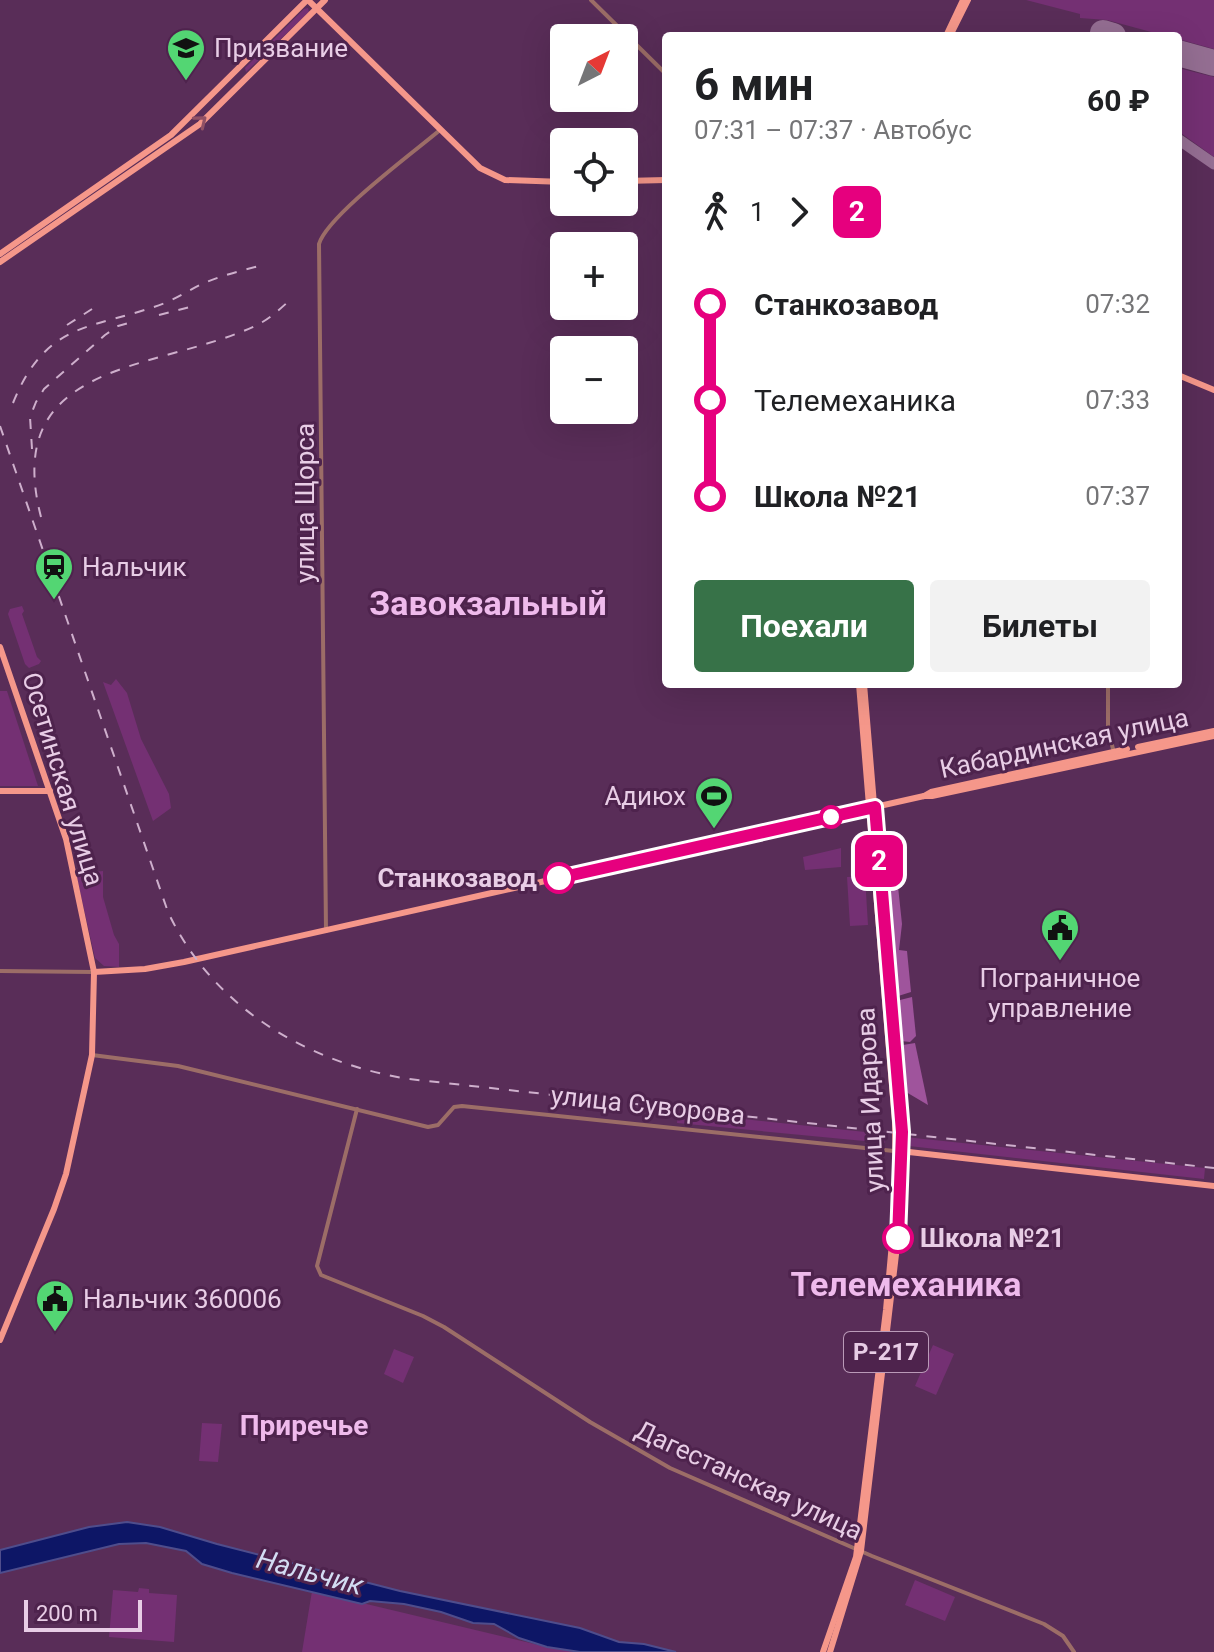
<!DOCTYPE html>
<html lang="ru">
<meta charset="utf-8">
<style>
:root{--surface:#fff;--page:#f2f2f2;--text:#202124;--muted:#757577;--accent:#377248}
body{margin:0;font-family:Roboto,sans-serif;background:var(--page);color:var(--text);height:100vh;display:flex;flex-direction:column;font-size:30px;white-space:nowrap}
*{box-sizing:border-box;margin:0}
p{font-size:26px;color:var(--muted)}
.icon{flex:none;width:44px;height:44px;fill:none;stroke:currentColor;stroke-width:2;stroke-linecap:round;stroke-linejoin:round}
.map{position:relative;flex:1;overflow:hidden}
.panel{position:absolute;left:662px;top:32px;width:520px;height:656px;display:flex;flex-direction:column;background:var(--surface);border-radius:8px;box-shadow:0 8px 32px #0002}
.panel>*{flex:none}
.badge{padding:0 16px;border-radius:12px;font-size:28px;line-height:52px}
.needle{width:52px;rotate:42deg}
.tools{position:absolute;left:550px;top:24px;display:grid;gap:16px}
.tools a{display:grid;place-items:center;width:88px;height:88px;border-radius:8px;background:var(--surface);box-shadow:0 8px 32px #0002;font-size:40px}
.scale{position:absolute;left:24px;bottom:20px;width:118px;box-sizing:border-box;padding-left:8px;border:4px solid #e8cde6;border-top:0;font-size:22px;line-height:28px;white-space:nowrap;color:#e8cde6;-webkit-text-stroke:6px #4e234d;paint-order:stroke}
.map>.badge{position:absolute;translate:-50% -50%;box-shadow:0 0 0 4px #fff}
.legs{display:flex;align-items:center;gap:12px;height:88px;padding:0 32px;font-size:26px}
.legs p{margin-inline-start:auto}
.overview{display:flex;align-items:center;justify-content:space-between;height:136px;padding:0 32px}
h1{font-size:44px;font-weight:700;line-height:60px}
.action{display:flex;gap:16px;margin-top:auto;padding:16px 32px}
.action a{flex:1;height:92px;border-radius:8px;background:var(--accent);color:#fff;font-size:32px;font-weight:700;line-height:92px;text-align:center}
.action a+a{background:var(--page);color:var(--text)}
ul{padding:0 32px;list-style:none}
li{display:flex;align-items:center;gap:28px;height:96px;font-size:30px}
li i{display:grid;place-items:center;width:12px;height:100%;margin:0 10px;background:currentColor}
li i::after{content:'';width:20px;height:20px;margin:-10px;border:6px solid;border-radius:50%;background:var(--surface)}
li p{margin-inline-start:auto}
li:first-child i{background:linear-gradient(#0000 50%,currentColor 0)}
li:last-child i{background:linear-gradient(currentColor 50%,#0000 0)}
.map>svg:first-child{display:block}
.green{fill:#743073}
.forest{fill:#9f549c}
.water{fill:#0d1666;stroke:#4f4d8c;stroke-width:2}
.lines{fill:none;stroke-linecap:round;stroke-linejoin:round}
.taxiway{stroke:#946e92;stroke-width:11}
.runway{stroke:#946e92;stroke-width:26}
.minor{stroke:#9c6d67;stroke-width:4}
.major{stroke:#f5978a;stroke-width:6}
.rail{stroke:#ceafcc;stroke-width:2;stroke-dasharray:10 10;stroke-linecap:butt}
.oneway{stroke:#915165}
.line-1-casing{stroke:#fff;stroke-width:18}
.line-1{stroke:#e6007e;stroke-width:12}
.stop-1-dot{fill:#fff;stroke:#e6007e;stroke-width:4}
.labels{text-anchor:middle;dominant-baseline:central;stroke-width:6;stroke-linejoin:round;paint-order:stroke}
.shield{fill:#4e234d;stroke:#ba9ab8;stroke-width:2}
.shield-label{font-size:24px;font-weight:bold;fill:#e8cde6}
.poi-label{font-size:26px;fill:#e8cde6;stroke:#4e234d;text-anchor:start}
.street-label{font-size:26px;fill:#e8cde6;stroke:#4e234d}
.stop-label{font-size:26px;font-weight:bold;fill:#e8cde6;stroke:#4e234d;text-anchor:end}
.neighbourhood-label{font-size:28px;font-weight:bold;fill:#efbaec;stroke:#4e234d}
.water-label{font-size:28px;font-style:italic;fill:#d3dcf3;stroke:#4e234d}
.district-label{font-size:34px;font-weight:bold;fill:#efbaec;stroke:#4e234d}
</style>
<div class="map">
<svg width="1214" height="1652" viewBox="0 0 1214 1652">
<rect width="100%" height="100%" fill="#592d58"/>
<g class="green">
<polygon points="1026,0 1214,0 1214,49 1178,39 1178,36 1166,36 1107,20 1080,18 1080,14"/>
<polygon points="308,8 309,12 246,72 245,68 304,9"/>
<polygon points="1178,68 1214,77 1214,157 1178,131"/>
<polygon points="22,606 24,611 22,614 37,657 41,661 39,664 29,668 25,664 8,614 10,609"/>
<polygon points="116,679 127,693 141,739 169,794 171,808 153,821 103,682 111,685"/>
<polygon points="0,691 7,691 38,786 0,786"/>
<polygon points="841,848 841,867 805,870 803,857"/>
<polygon points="103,871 103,897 114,935 119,944 119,967 104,966 95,958 76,874"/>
<polygon points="865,876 868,925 850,926 847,877"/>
<polygon points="678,1112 884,1134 885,1143 677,1123"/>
<polygon points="905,1137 1205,1168 1204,1179 909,1146 904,1143"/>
<polygon points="933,1345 954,1354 936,1395 915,1386"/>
<polygon points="394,1349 414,1357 403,1383 384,1374"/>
<polygon points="202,1423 222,1424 218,1462 199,1461"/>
<polygon points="915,1580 955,1597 945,1621 905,1605"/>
<polygon points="139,1588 149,1589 149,1593 177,1595 174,1642 109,1637 113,1590 138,1592"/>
<polygon points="312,1591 547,1647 580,1652 302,1652"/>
</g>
<g class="forest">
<polygon points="884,872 897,877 902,924 899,950 907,951 911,992 895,997"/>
<polygon points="912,997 916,1036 910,1042 901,1041 896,1024 896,1001"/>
<polygon points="915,1043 928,1105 901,1089 897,1046"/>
</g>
<polygon class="water" points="127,1522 160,1527 217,1544 400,1591 580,1628 619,1642 644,1644 676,1652 580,1652 547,1647 519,1638 494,1624 473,1623 441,1612 404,1604 370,1601 362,1604 232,1573 202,1564 186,1551 146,1543 119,1544 0,1573 0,1550 89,1527"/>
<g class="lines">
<polyline class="taxiway" points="1178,139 1214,164"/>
<g class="runway">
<polyline points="1103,33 1113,36"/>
<polyline points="1178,53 1214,63"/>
</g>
<g class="minor">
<polyline points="591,0 666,74"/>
<polyline points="1108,684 1108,729 1114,753"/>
<path d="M 326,931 L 319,244 C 327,216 414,152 440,130"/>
<polyline points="0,971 94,972"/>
<polyline points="92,1055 178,1066 428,1127 438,1125 454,1107 462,1106 894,1151"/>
<polyline points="357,1109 317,1266 321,1275 423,1316 444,1327 590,1422 670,1468 872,1556 1044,1624 1063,1636 1074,1652"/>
</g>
<g class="major">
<polyline points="308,0 480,168 505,180 564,182"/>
<polyline points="946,36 963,0"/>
<polyline points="950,36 968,0"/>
<polyline points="624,181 666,180"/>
<polyline points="0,254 171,135 307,0"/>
<polyline points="0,262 200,124 325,0"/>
<polyline points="1178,375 1214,390"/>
<polyline points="0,647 66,839 94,972 92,1055 66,1174 54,1209 0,1340"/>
<polyline points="1138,747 1214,731"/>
<polyline points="0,791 50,791"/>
<polyline points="924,796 931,792 1127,749"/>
<polyline points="94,972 145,969 184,962 924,796 932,796 1214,736"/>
<polyline points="900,1151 1214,1186"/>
<polyline points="823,1652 856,1557 886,1310 896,1198 895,1122 859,684"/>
<polyline points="830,1652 861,1551 899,1229 901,1129 864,684"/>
</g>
<g class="rail">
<polyline points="159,315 194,306"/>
<polyline points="67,325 92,309"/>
<path d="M 13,403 C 47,319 93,330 165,303 C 179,297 191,289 204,283 C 223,275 244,270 263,265"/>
<path d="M 0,426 L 168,912 C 213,1008 308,1063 409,1079 L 1214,1168"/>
<polyline points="32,449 30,417 36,402 44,389 105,335 118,326 132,322"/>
<path d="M 41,517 C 0,359 159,371 255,326 C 268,320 279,310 290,300"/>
</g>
</g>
<defs><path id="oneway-chevron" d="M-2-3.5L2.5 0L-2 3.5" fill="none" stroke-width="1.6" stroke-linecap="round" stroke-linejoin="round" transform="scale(2)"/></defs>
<use class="oneway" href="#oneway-chevron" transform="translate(201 121) rotate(-39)"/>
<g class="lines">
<defs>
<polyline id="line-1" points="559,878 875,807 902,1132 898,1238"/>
</defs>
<use href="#line-1" class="line-1-casing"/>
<use href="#line-1" class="line-1"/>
</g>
<defs>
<symbol id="university-pin" viewBox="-11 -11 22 30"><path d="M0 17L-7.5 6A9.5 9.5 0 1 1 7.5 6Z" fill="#53d673" stroke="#4e234d"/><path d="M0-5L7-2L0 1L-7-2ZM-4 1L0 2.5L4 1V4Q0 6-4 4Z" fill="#111"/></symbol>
<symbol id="station-pin" viewBox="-11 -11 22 30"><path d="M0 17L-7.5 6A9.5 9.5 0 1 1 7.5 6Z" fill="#53d673" stroke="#4e234d"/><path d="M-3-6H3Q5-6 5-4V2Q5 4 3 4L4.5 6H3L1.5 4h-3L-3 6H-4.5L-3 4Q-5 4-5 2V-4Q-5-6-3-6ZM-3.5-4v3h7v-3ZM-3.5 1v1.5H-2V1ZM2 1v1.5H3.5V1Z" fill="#111"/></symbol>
<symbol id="stadium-pin" viewBox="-11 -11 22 30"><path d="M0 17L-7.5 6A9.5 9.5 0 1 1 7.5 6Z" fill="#53d673" stroke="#4e234d"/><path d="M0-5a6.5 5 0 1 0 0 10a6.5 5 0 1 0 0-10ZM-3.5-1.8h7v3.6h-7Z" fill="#111"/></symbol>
<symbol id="civic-pin" viewBox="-11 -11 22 30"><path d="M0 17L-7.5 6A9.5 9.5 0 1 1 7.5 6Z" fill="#53d673" stroke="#4e234d"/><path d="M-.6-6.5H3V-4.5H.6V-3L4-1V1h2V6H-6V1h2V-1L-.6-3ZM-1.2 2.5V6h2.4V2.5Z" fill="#111"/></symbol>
</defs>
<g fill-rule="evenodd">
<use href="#university-pin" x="164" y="26" width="44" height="60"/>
<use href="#station-pin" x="32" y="545" width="44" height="60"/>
<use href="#stadium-pin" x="692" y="774" width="44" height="60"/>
<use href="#civic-pin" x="1038" y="906" width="44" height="60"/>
<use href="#civic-pin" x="33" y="1277" width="44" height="60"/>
</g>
<g class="stop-1-dot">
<circle cx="831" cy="817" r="10"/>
<circle cx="559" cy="878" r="14"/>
<circle cx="898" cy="1238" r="14"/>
</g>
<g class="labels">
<rect class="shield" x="844" y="1332" width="84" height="40" rx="6"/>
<g class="shield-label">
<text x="886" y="1352">Р-217</text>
</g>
<g class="poi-label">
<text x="214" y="48">Призвание</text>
<text x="82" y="567">Нальчик</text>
<text x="686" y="796" text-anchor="end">Адиюх</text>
<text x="1060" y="978" text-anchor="middle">Пограничное<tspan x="1060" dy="30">управление</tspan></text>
<text x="83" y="1299">Нальчик 360006</text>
</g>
<g class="street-label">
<text transform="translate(305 503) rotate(-90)">улица Щорса</text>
<text transform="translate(1064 743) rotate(-12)">Кабардинская улица</text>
<text transform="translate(63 779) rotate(73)">Осетинская улица</text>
<text transform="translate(870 1100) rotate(-93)">улица Идарова</text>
<text transform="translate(648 1105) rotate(6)">улица Суворова</text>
<text transform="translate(749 1480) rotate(25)">Дагестанская улица</text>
</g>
<g class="stop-label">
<text x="537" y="878">Станкозавод</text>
<text x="920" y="1238" text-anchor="start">Школа №21</text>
</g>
<g class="neighbourhood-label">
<text x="304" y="1425">Приречье</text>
</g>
<g class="water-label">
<text transform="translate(310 1572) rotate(15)">Нальчик</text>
</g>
<g class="district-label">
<text x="488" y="603">Завокзальный</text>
<text x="906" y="1284">Телемеханика</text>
</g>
</g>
</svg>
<div class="tools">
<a><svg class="needle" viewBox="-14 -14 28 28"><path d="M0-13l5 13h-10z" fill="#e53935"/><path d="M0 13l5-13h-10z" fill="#757577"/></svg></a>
<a><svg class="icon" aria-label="locate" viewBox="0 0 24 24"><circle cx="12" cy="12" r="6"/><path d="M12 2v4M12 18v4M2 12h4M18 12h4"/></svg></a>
<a>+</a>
<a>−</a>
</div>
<div class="scale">200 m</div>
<b class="badge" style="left:879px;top:861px;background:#e6007e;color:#fff">2</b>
<section class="panel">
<div class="overview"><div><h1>6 мин</h1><p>07:31 – 07:37 · Автобус</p></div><b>60 ₽</b></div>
<div class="legs"><svg class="icon" aria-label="walk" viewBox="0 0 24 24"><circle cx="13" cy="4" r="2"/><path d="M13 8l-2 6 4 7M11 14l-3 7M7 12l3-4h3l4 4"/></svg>1<svg class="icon" aria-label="forward" viewBox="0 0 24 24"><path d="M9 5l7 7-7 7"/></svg><b class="badge" style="background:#e6007e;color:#fff">2</b></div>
<ul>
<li><i style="color:#e6007e"></i><b>Станкозавод</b><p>07:32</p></li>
<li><i style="color:#e6007e"></i><span>Телемеханика</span><p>07:33</p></li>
<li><i style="color:#e6007e"></i><b>Школа №21</b><p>07:37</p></li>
</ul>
<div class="action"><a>Поехали</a><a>Билеты</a></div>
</section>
</div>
